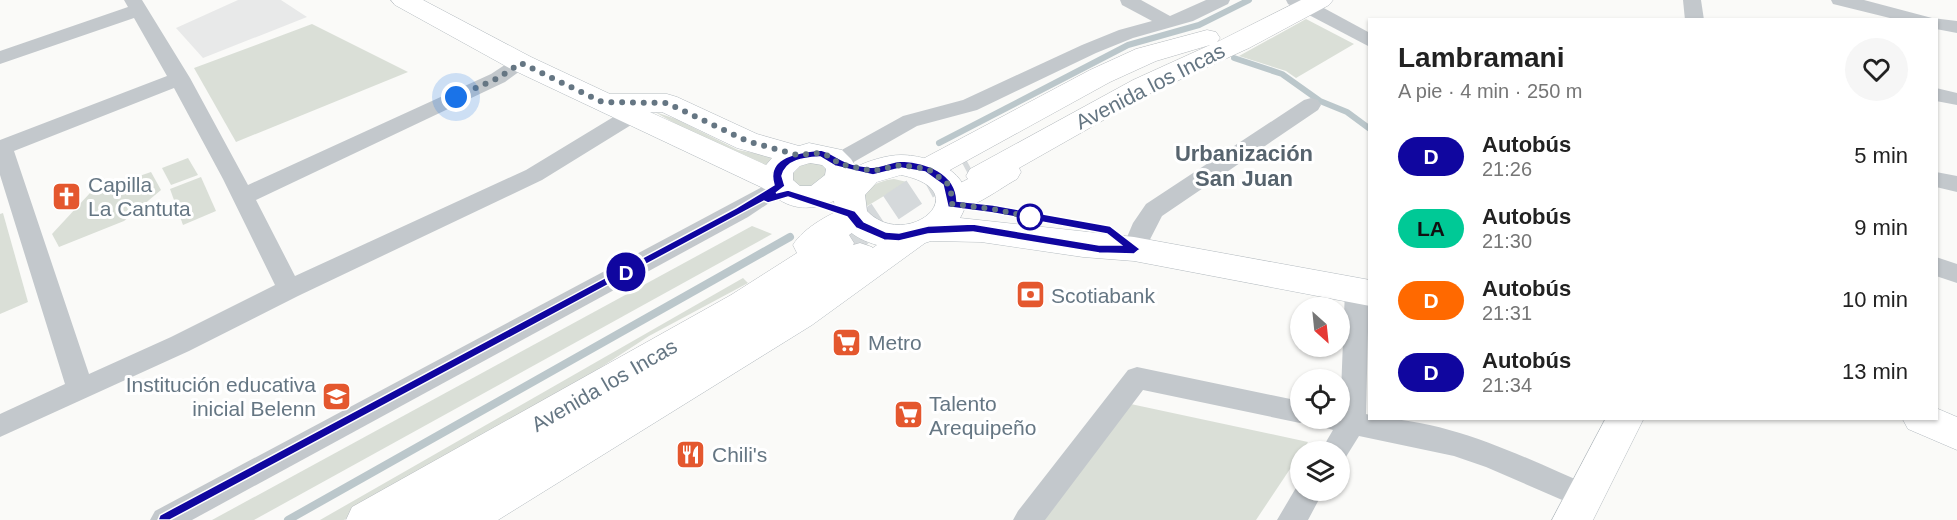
<!DOCTYPE html>
<html lang="es">
<meta charset="utf-8">
<style>
:root{--surface:#fff;--page:#f6f6f6;--text:#222;--muted:#767676}
body{margin:0;font-family:Helvetica,sans-serif;background:var(--page);color:var(--text);height:100vh;display:flex;flex-direction:column;font-size:22px;white-space:nowrap}
*{box-sizing:border-box;margin:0}
p{font-size:20px;color:var(--muted)}
.icon{flex:none;width:33px;height:33px;fill:none;stroke:currentColor;stroke-width:2;stroke-linecap:round;stroke-linejoin:round}
.map{position:relative;flex:1;overflow:hidden}
.side{position:absolute;left:1368px;top:18px;width:570px;height:402px;display:flex;flex-direction:column;background:var(--surface);border-radius:0px;box-shadow:0 2px 4px #0004}
.side>*{flex:none}
.badge{padding:0 12px;border-radius:20px;font-size:21px;line-height:39px}
.needle{width:39px;rotate:153deg}
.fabs{position:absolute;left:1290px;top:297px;display:grid;gap:12px}
.fabs a{display:grid;place-items:center;width:60px;height:60px;border-radius:50%;background:var(--surface);box-shadow:0 2px 4px #0004;font-size:30px}
.you{position:absolute;width:30px;height:30px;margin:-15px;border:4px solid #fff;border-radius:50%;background:#1a73e8;box-shadow:0 0 0 9px #1a73e833}
.map>.badge{position:absolute;translate:-50% -50%;box-shadow:0 0 0 3px #fff}
.round{display:grid;place-items:center;flex:none;width:63px;height:63px;border-radius:32px;background:var(--page)}
.overview{display:flex;align-items:center;justify-content:space-between;height:102px;padding:0 30px}
h1{font-size:28px;font-weight:700;line-height:45px}
ul{padding:0;list-style:none}
li{display:flex;align-items:center;gap:18px;height:72px;padding:0 30px}
li div{flex:1}
li b{display:block;font-size:22px}
li em{font-style:normal}
li .badge{min-width:66px;font-weight:700;text-align:center}
.map>svg:first-child{display:block}
.built{fill:#e8e9e9}
.green{fill:#dadfd7}
.lines{fill:none;stroke-linecap:round;stroke-linejoin:round}
.stream-far1{stroke:#bbc7cb;stroke-width:6}
.stream{stroke:#bbc7cb;stroke-width:8}
.primary-tunnel-far1{stroke:#d5d9db;stroke-width:28;stroke-dasharray:28 14;stroke-linecap:butt}
.primary-tunnel{stroke:#d5d9db;stroke-width:36;stroke-dasharray:36 18;stroke-linecap:butt}
.secondary-casing{stroke:#b3babf;stroke-width:1}
.primary-casing{stroke:#b5babe;stroke-width:1}
.street{fill:#c3c8cc;fill-rule:evenodd}
.secondary{fill:#fff;fill-rule:evenodd}
.primary{fill:#fff;fill-rule:evenodd}
.line{fill:#10069f;stroke:#fff;stroke-width:1.5;fill-rule:evenodd}
.walk{stroke:#657683;stroke-width:6;stroke-dasharray:0 10.8}
.stop-dot{fill:#fff;stroke:#10069f;stroke-width:3}
.labels{text-anchor:middle;dominant-baseline:central;stroke-width:6;stroke-linejoin:round;paint-order:stroke}
.street-label{font-size:21px;fill:#657683;stroke:#fff}
.poi-label{font-size:21px;fill:#657683;stroke:#fff;text-anchor:start}
.neighbourhood-label{font-size:22px;font-weight:bold;fill:#57646e;stroke:#fff}
</style>
<div class="map">
<svg width="1957" height="520" viewBox="0 0 1957 520">
<rect width="100%" height="100%" fill="#fafaf8"/>
<polygon class="built" points="238,0 281,0 307,17 203,58 176,28"/>
<g class="green">
<polygon points="1306,19 1354,44 1296,78 1286,71 1239,56"/>
<polygon points="312,24 408,72 236,142 194,68"/>
<polygon points="655,112 676,119 738,150 784,159 765,175"/>
<polygon points="188,158 198,175 171,185 162,168"/>
<polygon points="810,162 822,165 829,172 818,188 793,186 792,169"/>
<polygon points="151,172 161,190 124,221 59,247 52,234 90,193"/>
<polygon points="201,177 216,211 183,225 170,189"/>
<path d="M 894,179 L 907,182 L 859,211 C 861,190 875,181 894,179 Z"/>
<polygon points="3,213 28,302 0,314 0,214"/>
<polygon points="752,226 772,234 254,520 212,520"/>
<polygon points="743,278 748,283 649,336 557,396 344,520 320,520"/>
<polygon points="1126,403 1308,442 1256,520 1037,520"/>
</g>
<g class="lines">
<g class="stream-far1">
<polyline points="1234,58 1282,74 1320,101 1347,112 1370,129"/>
<polyline points="939,143 1128,45 1199,25 1249,0"/>
</g>
<polyline class="stream" points="288,520 790,237"/>
<polyline class="primary-tunnel-far1" points="856,231 919,189 968,163"/>
<polyline class="primary-tunnel" points="838,243 858,229"/>
<defs>
<g id="secondary">
<path d="M 391,0 L 423,0 L 531,57 L 610,94 L 667,94 L 677,97 L 757,134 L 799,146 L 809,143 L 842,150 L 851,159 L 856,167 C 868,161 887,155 901,155 C 934,155 984,178 960,218 L 1134,237 L 1370,280 L 1370,306 L 1134,261 L 1083,257 L 981,242 L 931,241 L 925,243 L 812,325 L 498,520 L 443,520 L 449,507 L 788,307 L 877,245 C 855,239 835,225 834,201 C 808,212 788,210 767,190 L 511,69 L 395,5 ZM 650,112 L 662,112 L 737,148 L 772,158 L 766,165 ZM 810,163 L 822,165 L 826,169 L 825,175 L 811,186 L 800,186 L 793,180 L 793,173 L 800,166 ZM 901,175 C 980,191 906,252 867,211 L 865,195 L 877,182 Z"/>
<polygon points="1936,408 1957,417 1957,450 1908,429 1902,418 1936,418"/>
<polygon points="1606,418 1644,418 1593,520 1552,520"/>
</g>
<g id="primary">
<path d="M 1301,0 L 1333,0 L 1329,5 L 1249,48 L 1153,92 L 1019,168 L 1021,172 L 1017,179 C 995,191 966,216 941,209 L 936,201 L 941,193 L 968,179 L 966,176 L 970,169 L 1133,80 L 1210,45 L 1156,61 L 1110,82 L 939,176 L 928,179 L 917,176 L 913,169 L 917,162 L 1090,70 L 1136,49 L 1207,30 L 1216,32 L 1220,38 L 1217,42 Z"/>
<path d="M 852,206 L 863,209 L 868,217 L 863,225 L 849,235 L 854,243 L 853,245 L 860,243 L 872,247 L 876,255 L 872,263 L 779,327 L 460,520 L 346,520 L 352,507 L 731,295 L 797,253 L 793,245 C 803,228 833,211 852,206 Z"/>
</g>
</defs>
<use href="#secondary" class="secondary-casing"/>
<use href="#primary" class="primary-casing"/>
<g class="street">
<path d="M 124,0 L 142,0 L 190,78 L 248,185 L 491,74 L 514,59 L 528,59 L 531,63 L 505,82 L 256,200 L 295,276 L 526,170 L 643,99 L 650,97 L 657,99 L 660,104 L 657,109 L 542,180 L 298,296 L 189,351 L 0,437 L 0,414 L 65,384 L 0,175 L 0,140 L 167,76 L 134,18 L 0,64 L 0,51 L 128,7 ZM 174,88 L 223,179 L 275,285 L 171,337 L 89,374 L 14,151 Z"/>
<polygon points="1120,0 1141,0 1170,16 1206,0 1230,0 1228,4 1193,21 1133,38 1096,53 977,110 917,126 845,167 837,169 829,167 826,162 829,157 903,116 963,100 1082,45 1119,30 1152,21 1122,5"/>
<polygon points="1286,0 1309,0 1370,33 1370,47 1288,4"/>
<polygon points="1683,0 1701,0 1704,20 1685,20"/>
<polygon points="1831,0 1864,0 1932,18 1957,21 1957,33 1936,29 1936,20 1898,20 1833,4"/>
<polygon points="1936,88 1957,93 1957,105 1936,101"/>
<polygon points="1311,98 1318,100 1321,105 1318,110 1162,216 1142,255 1134,258 1126,255 1122,249 1133,223 1146,204 1304,100"/>
<polygon points="1936,172 1957,176 1957,192 1936,187"/>
<polygon points="779,178 787,181 790,186 787,191 748,217 192,520 150,520 155,511"/>
<polygon points="1936,257 1957,264 1957,283 1936,276"/>
<path d="M 1357,281 L 1366,283 L 1369,290 L 1366,414 L 1370,415 L 1370,418 C 1448,418 1523,457 1593,487 L 1597,496 L 1593,505 L 1583,509 L 1486,467 L 1454,456 L 1359,436 L 1344,460 L 1340,462 L 1340,452 L 1320,452 L 1333,430 L 1320,426 L 1317,418 L 1340,418 L 1345,290 L 1348,283 Z"/>
<polygon points="1137,367 1300,401 1300,418 1310,418 1300,423 1143,390 1045,520 1013,520 1018,511 1128,370"/>
<polygon points="1300,481 1300,490 1324,490 1308,520 1277,520"/>
</g>
<use href="#secondary" class="secondary"/>
<use href="#primary" class="primary"/>
</g>
<path class="line" d="M 821,150 C 829,152 834,156 842,160 C 849,164 861,166 869,167 C 880,169 891,161 902,161 C 926,162 956,173 957,201 L 993,205 L 1110,226 L 1140,249 L 1134,254 L 1099,253 L 973,232 L 928,234 L 899,241 L 884,240 L 856,228 L 847,217 L 788,197 L 768,203 L 764,201 L 170,520 L 158,520 L 160,515 L 736,208 L 774,185 C 765,156 800,152 821,150 ZM 820,157 L 835,166 L 873,175 L 901,168 L 925,172 L 943,185 L 948,207 L 993,213 L 1107,234 L 1121,245 L 1099,245 L 973,224 L 928,226 L 899,233 L 886,232 L 864,222 L 855,211 L 788,190 L 776,193 L 785,186 L 782,176 C 786,159 805,158 820,157 Z"/>
<g class="lines">
<polyline class="walk" points="456,97 498,78 521,63 602,102 667,103 747,141 797,155 821,153 831,157 839,164 873,171 901,165 928,169 947,183 951,192 952,204 993,209 1030,217"/>
</g>
<defs>
<symbol id="church-square" viewBox="-11 -11 22 22"><rect x="-9" y="-9" width="18" height="18" rx="4" fill="#e4572e" stroke="#fff"/><path d="M-1.2-6h2.4v3.5h3.3v2.4h-3.3V6h-2.4V-.1h-3.3v-2.4h3.3Z" fill="#fff"/></symbol>
<symbol id="bank-square" viewBox="-11 -11 22 22"><rect x="-9" y="-9" width="18" height="18" rx="4" fill="#e4572e" stroke="#fff"/><path d="M-6-4H6V4H-6ZM0-2.3a2.3 2.3 0 1 0 0 4.6a2.3 2.3 0 1 0 0-4.6Z" fill="#fff"/></symbol>
<symbol id="supermarket-square" viewBox="-11 -11 22 22"><rect x="-9" y="-9" width="18" height="18" rx="4" fill="#e4572e" stroke="#fff"/><path d="M-6-5.5h2.5l.6 2H6L4.5 2H-2.5L-4.4-4H-6ZM-1.5 3.2a1.3 1.3 0 1 0 .1 0ZM3 3.2a1.3 1.3 0 1 0 .1 0Z" fill="#fff"/></symbol>
<symbol id="school-square" viewBox="-11 -11 22 22"><rect x="-9" y="-9" width="18" height="18" rx="4" fill="#e4572e" stroke="#fff"/><path d="M0-5L7-2L0 1L-7-2ZM-4 1L0 2.5L4 1V4Q0 6-4 4Z" fill="#fff"/></symbol>
<symbol id="restaurant-square" viewBox="-11 -11 22 22"><rect x="-9" y="-9" width="18" height="18" rx="4" fill="#e4572e" stroke="#fff"/><path d="M-5-6h1v4h1v-4h1v4h1v-4h1v5L-1.5 .5V6h-2V.5L-5-1ZM5-6V6H3V1.5H1.5Q1.5-4 5-6Z" fill="#fff"/></symbol>
</defs>
<g fill-rule="evenodd">
<use href="#church-square" x="50" y="180" width="33" height="33"/>
<use href="#bank-square" x="1014" y="278" width="33" height="33"/>
<use href="#supermarket-square" x="830" y="326" width="33" height="33"/>
<use href="#school-square" x="320" y="380" width="33" height="33"/>
<use href="#supermarket-square" x="892" y="398" width="33" height="33"/>
<use href="#restaurant-square" x="674" y="438" width="33" height="33"/>
</g>
<circle class="stop-dot" cx="1030" cy="217" r="12"/>
<g class="labels">
<g class="street-label">
<text transform="translate(1150 86) rotate(-27)">Avenida los Incas</text>
<text transform="translate(604 385) rotate(-30)">Avenida los Incas</text>
</g>
<g class="poi-label">
<text x="88" y="184">Capilla<tspan x="88" dy="24">La Cantuta</tspan></text>
<text x="1051" y="295">Scotiabank</text>
<text x="868" y="342">Metro</text>
<text x="316" y="384" text-anchor="end">Institución educativa<tspan x="316" dy="24">inicial Belenn</tspan></text>
<text x="929" y="403">Talento<tspan x="929" dy="24">Arequipeño</tspan></text>
<text x="712" y="454">Chili's</text>
</g>
<g class="neighbourhood-label">
<text x="1244" y="153">Urbanización<tspan x="1244" dy="25">San Juan</tspan></text>
</g>
</g>
</svg>
<div class="fabs">
<a><svg class="needle" viewBox="-14 -14 28 28"><path d="M0-13l5 13h-10z" fill="#e53935"/><path d="M0 13l5-13h-10z" fill="#767676"/></svg></a>
<a><svg class="icon" aria-label="locate" viewBox="0 0 24 24"><circle cx="12" cy="12" r="6"/><path d="M12 2v4M12 18v4M2 12h4M18 12h4"/></svg></a>
<a><svg class="icon" aria-label="layers" viewBox="0 0 24 24"><path d="M12 4l9 5-9 5-9-5zM3 14l9 5 9-5"/></svg></a>
</div>
<div class="you" style="left:456px;top:97px"></div>
<b class="badge" style="left:626px;top:272px;background:#10069f;color:#fff">D</b>
<section class="side">
<div class="overview"><div><h1>Lambramani</h1><p>A pie · 4 min · 250 m</p></div><a class="round"><svg class="icon" aria-label="heart" viewBox="0 0 24 24"><path d="M12 20l-8-8c-3-5 5-10 8-4 3-6 11-1 8 4z"/></svg></a></div>
<ul>
<li><span class="badge" style="background:#10069f;color:#fff">D</span><div><b>Autobús</b><p>21:26</p></div><em>5 min</em></li>
<li><span class="badge" style="background:#00c996;color:#111">LA</span><div><b>Autobús</b><p>21:30</p></div><em>9 min</em></li>
<li><span class="badge" style="background:#ff6900;color:#fff">D</span><div><b>Autobús</b><p>21:31</p></div><em>10 min</em></li>
<li><span class="badge" style="background:#10069f;color:#fff">D</span><div><b>Autobús</b><p>21:34</p></div><em>13 min</em></li>
</ul>
</section>
</div>
